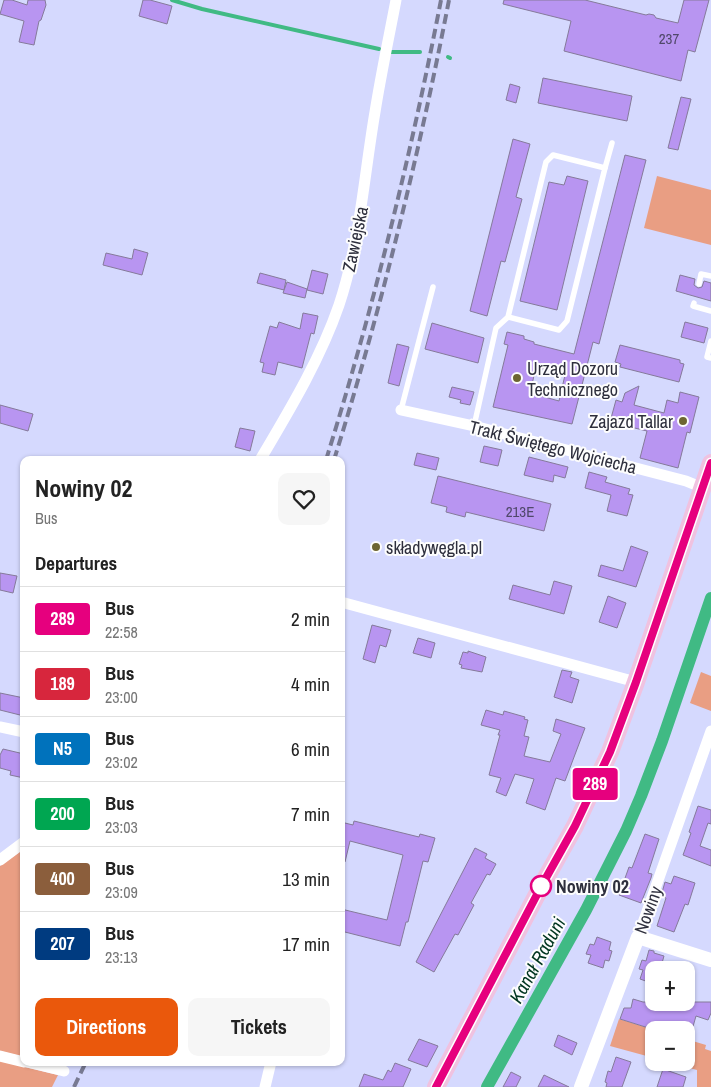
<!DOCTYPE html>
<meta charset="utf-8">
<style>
:root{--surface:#fff;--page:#f6f6f6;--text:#222;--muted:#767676;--line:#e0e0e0;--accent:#ea580c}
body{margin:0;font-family:"Archivo Narrow",sans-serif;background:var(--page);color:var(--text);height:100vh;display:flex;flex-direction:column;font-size:19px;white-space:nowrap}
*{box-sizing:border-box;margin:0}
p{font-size:16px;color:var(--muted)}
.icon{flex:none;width:28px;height:28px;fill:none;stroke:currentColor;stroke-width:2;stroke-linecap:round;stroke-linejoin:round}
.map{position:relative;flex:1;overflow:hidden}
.side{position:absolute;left:20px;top:456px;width:325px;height:610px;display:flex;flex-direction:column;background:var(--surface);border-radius:10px;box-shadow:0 1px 4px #0004}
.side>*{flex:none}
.badge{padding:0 10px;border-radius:4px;font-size:18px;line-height:32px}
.buttons{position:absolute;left:645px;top:961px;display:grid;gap:10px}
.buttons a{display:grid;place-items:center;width:50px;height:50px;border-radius:10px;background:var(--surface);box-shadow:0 1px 4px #0004;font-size:25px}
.map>.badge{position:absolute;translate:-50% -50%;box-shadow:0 0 0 2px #fff}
h2{padding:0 15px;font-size:19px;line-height:45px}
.round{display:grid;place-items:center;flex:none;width:52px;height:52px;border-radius:10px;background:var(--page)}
.summary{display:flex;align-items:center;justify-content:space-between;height:85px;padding:0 15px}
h1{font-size:24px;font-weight:700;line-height:38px}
.button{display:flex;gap:10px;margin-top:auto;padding:10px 15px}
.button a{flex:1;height:58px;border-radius:10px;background:var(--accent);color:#fff;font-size:20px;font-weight:700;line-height:58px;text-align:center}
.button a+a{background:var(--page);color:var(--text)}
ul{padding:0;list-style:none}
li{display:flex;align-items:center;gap:15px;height:65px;padding:0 15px;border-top:1px solid var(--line)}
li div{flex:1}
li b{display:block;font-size:19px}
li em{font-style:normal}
li .badge{min-width:55px;font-weight:700;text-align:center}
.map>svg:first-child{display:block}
.green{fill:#e99e83}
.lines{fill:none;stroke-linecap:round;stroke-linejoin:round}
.stream{stroke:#40ba84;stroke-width:4}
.canal{stroke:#40ba84;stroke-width:12}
.building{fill:#b895f1;stroke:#857a9a;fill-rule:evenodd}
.service{stroke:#fff;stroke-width:5.5}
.minor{stroke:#fff;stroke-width:11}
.tertiary{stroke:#fff;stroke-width:14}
.primary{stroke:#f0c2e0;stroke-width:18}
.rail{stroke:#787a92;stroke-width:4;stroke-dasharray:10 5;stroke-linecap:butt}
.line-casing{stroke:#fff;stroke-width:11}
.line{stroke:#e6007e;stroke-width:8}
.poi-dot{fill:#6d6532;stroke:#fdfdfd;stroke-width:2}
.stop-dot{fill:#fff;stroke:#e6007e;stroke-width:2.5}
.labels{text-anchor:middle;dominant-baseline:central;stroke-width:4;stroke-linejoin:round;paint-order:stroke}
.number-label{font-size:15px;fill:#50486a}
.street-label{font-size:18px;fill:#2e2f3d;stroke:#fdfdfd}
.poi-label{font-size:18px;fill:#2e2f3d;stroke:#fdfdfd;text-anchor:start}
.stop-label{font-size:18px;font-weight:bold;fill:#2e2f3d;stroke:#fdfdfd;text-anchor:start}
.water-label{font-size:19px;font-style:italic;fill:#003520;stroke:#fdfdfd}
</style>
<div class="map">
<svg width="711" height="1087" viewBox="0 0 711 1087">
<rect width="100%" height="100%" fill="#d5d9fe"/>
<g class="green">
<polygon points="657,176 711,190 711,245 644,228"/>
<polygon points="701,672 711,676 711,711 690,703"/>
<polygon points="21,851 24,852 24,1057 0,1051 0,866"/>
<polygon points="619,1019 655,1030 654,1058 610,1046"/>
<polygon points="686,1039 706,1045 705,1049 711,1051 711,1087 697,1087 697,1070 670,1063 686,1062"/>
<polygon points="0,1061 58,1075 52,1087 0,1087"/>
</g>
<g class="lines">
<g class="stream">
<polyline points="172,0 202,9 379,49"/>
<polyline points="391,52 420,52"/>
<polyline points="448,57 450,58"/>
</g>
<polyline class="canal" points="487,1087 586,910 626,831 641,796 662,741 711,598"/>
</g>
<g class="building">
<polygon points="4,0 12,0 27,5 28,0 45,0 46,5 41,20 39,21 34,45 19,42 24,21 0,14"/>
<polygon points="143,0 150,0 172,6 167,24 139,16"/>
<polygon points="504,0 585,0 646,15 649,14 654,15 656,18 678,23 684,0 709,0 695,52 688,50 681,81 564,51 571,21 503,4"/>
<polygon points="543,78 632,96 627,121 538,103"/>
<polygon points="510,84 520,87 516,103 506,100"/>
<polygon points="681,97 691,99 678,150 668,148"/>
<polygon points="513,139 530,144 516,197 522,199 505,262 501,261 487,316 470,311"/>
<path d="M 625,155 L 646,160 L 599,344 L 593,342 L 572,424 L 493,407 L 508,345 L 504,344 L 507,332 L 524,336 L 524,339 L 534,342 L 534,344 L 574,354 ZM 536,367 L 565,375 L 559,401 L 530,393 Z"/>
<polygon points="567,176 588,181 557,310 520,301 549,182 564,185"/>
<polygon points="134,249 148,253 142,275 103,265 106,253 132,259"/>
<polygon points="312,270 328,274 323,294 307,290"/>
<polygon points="260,273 286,280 284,290 257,283"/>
<polygon points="680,275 695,279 694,285 698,288 702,287 704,281 711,283 711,301 676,291"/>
<polygon points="287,282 307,289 305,298 283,293"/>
<polygon points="303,313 318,316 314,334 311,333 302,368 278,362 275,375 262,372 264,363 260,362 270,326 277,328 279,322 300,329"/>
<polygon points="685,322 708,328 704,343 681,337"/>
<polygon points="432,323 484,338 478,363 425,349"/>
<polygon points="397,344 409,347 399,386 388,383"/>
<polygon points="620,345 680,360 680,363 684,364 679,382 620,367 621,364 615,362"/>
<polygon points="639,386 634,405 664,413 667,400 678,403 680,392 699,397 690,433 687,432 678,468 640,458 647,431 610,422 616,400 622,402 625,393"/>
<polygon points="452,387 474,392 470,405 460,403 461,400 449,397"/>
<polygon points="0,405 33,414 28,431 0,423"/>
<polygon points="240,428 255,431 250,451 235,447"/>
<polygon points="484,446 502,450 498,466 480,462"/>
<polygon points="417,453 439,458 436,470 414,465"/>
<polygon points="529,457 568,467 565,478 554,475 553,482 524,475"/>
<polygon points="589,472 607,477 605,482 630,489 628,494 633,495 627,516 607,511 611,495 585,488"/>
<polygon points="438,476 551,504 544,531 466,512 465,517 446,512 447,507 431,503"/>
<polygon points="631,546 648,552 636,587 598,576 601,565 623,571"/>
<polygon points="0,573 17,576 13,593 0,590"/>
<polygon points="554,581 572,586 564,614 509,599 513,585 550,595"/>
<polygon points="608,596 626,603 617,628 599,622"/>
<polygon points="372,625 391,630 386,647 380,645 375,663 363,659"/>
<polygon points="418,638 435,643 431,658 413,653"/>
<polygon points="468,651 486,657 482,672 461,668 462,665 459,664 463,652 468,653"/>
<polygon points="562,670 572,672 570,677 579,680 572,703 554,697"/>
<polygon points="0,693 24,698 24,716 0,710"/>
<polygon points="486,710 503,715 504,711 525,717 524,719 528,720 524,736 529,737 524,756 550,762 561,734 553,731 556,719 585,728 565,781 556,778 545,810 526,803 534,779 515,774 506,796 496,792 501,778 489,775 500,735 498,735 500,730 481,725"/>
<polygon points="3,749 24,754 24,778 10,775 11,771 0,768 0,755"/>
<polygon points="698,806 711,810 711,824 708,823 700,846 711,850 711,866 683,855 691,833 689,832"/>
<polygon points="354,821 419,837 420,834 435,838 428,862 423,861 408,922 406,922 400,946 341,931 341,909 387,920 403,855 350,841 345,862 341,862 341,822 353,825"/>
<polygon points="645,834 659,839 648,873 652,874 651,878 641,903 619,895 629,867 632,868"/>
<polygon points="475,848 487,854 485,858 496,864 490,875 487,874 471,903 474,905 458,935 455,934 434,972 416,962"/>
<polygon points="674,876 695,883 688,905 685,904 674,932 657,926 666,898 661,896 665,882 671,884"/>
<polygon points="597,937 611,942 609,950 612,951 609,961 605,960 603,968 588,963 591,955 586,954 590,944 594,945"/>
<polygon points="649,950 654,951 654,953 664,956 660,970 654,970 654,984 640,979 643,970 639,969 642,960 646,961"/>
<polygon points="633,999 643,1002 711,1002 711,1013 708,1020 696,1016 692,1030 655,1030 620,1019 624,1008 631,1008"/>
<polygon points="558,1035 577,1043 572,1055 554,1046"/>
<polygon points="419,1039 438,1046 427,1067 408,1060"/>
<polygon points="616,1057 631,1062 622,1087 606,1087 607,1083 605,1082 608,1071 611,1072"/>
<polygon points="395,1063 411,1069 403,1087 359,1087 364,1074 383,1080 388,1070 391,1072"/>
<polygon points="663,1069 686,1077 683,1087 657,1087"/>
<polygon points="511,1072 521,1077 516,1087 503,1087"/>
<polygon points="544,1075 569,1087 538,1087"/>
</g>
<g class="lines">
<g class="service">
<polyline points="605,168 612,143"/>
<polyline points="699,284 701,274 711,276"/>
<polyline points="694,303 693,306 711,311"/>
<polyline points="711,341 707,357 711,358"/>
<polyline points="401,410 433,287"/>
<polyline points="474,426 496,328 508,317 546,162 553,155 605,168 567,321 559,330 508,317"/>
</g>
<g class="minor">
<polyline points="401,410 474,426 686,481 703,488"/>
<path d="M 260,460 C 289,411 320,360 339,305 C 360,242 364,176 375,112 C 381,74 389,37 396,0"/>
<polyline points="341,602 636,682"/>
<polyline points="0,727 24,732"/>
<polyline points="0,860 24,842"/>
<polyline points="638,937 711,731"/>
<polyline points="0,1056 24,1062"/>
<polyline points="27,1062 64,1071"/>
<polyline points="265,1087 271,1062"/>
</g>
<polyline class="tertiary" points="581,1087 638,937 711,960"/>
<polyline class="primary" points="436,1087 542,885 575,826 610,752 636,682 711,463"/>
<g class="rail">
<path d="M 326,460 C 373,309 411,155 441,0"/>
<path d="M 334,460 C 381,309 419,155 449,0"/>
<polyline points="74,1087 86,1062"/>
</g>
</g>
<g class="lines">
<defs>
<polyline id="line" points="436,1087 542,885 575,826 610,752 636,682 711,463"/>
</defs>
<use href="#line" class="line-casing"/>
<use href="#line" class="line"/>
</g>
<g class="poi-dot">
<circle cx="517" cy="378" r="5"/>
<circle cx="683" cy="421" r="5"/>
<circle cx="376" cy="547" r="5"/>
</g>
<circle class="stop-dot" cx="541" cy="886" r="10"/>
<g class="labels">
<g class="number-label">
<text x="669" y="38">237</text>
<text x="520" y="511">213E</text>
</g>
<g class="street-label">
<text transform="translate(355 239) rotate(-78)">Zawiejska</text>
<text transform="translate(553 447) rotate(14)">Trakt Świętego Wojciecha</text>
<text transform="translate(648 910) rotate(-70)">Nowiny</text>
</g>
<g class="poi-label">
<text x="527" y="368">Urząd Dozoru<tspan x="527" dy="21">Technicznego</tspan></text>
<text x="673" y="421" text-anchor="end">Zajazd Tallar</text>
<text x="386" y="547">składywęgla.pl</text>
</g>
<g class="stop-label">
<text x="556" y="886">Nowiny 02</text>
</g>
<g class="water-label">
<text transform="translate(537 960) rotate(-61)">Kanał Raduni</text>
</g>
</g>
</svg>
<div class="buttons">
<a>+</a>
<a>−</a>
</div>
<b class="badge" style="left:595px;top:784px;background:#e6007e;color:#fff">289</b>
<section class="side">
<div class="summary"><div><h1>Nowiny 02</h1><p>Bus</p></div><a class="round"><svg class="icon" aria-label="heart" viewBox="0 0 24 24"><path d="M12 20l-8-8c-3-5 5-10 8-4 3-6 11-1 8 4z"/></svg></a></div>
<h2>Departures</h2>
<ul>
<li><span class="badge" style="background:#e6007e;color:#fff">289</span><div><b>Bus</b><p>22:58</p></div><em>2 min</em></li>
<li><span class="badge" style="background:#d7263d;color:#fff">189</span><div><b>Bus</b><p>23:00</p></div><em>4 min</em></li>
<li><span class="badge" style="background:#0072bc;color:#fff">N5</span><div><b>Bus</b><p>23:02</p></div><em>6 min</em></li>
<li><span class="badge" style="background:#00a651;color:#fff">200</span><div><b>Bus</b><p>23:03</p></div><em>7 min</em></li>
<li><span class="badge" style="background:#8b5e3c;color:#fff">400</span><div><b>Bus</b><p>23:09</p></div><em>13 min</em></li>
<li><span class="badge" style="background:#003b80;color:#fff">207</span><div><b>Bus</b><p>23:13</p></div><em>17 min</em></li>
</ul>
<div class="button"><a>Directions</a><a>Tickets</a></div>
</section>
</div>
